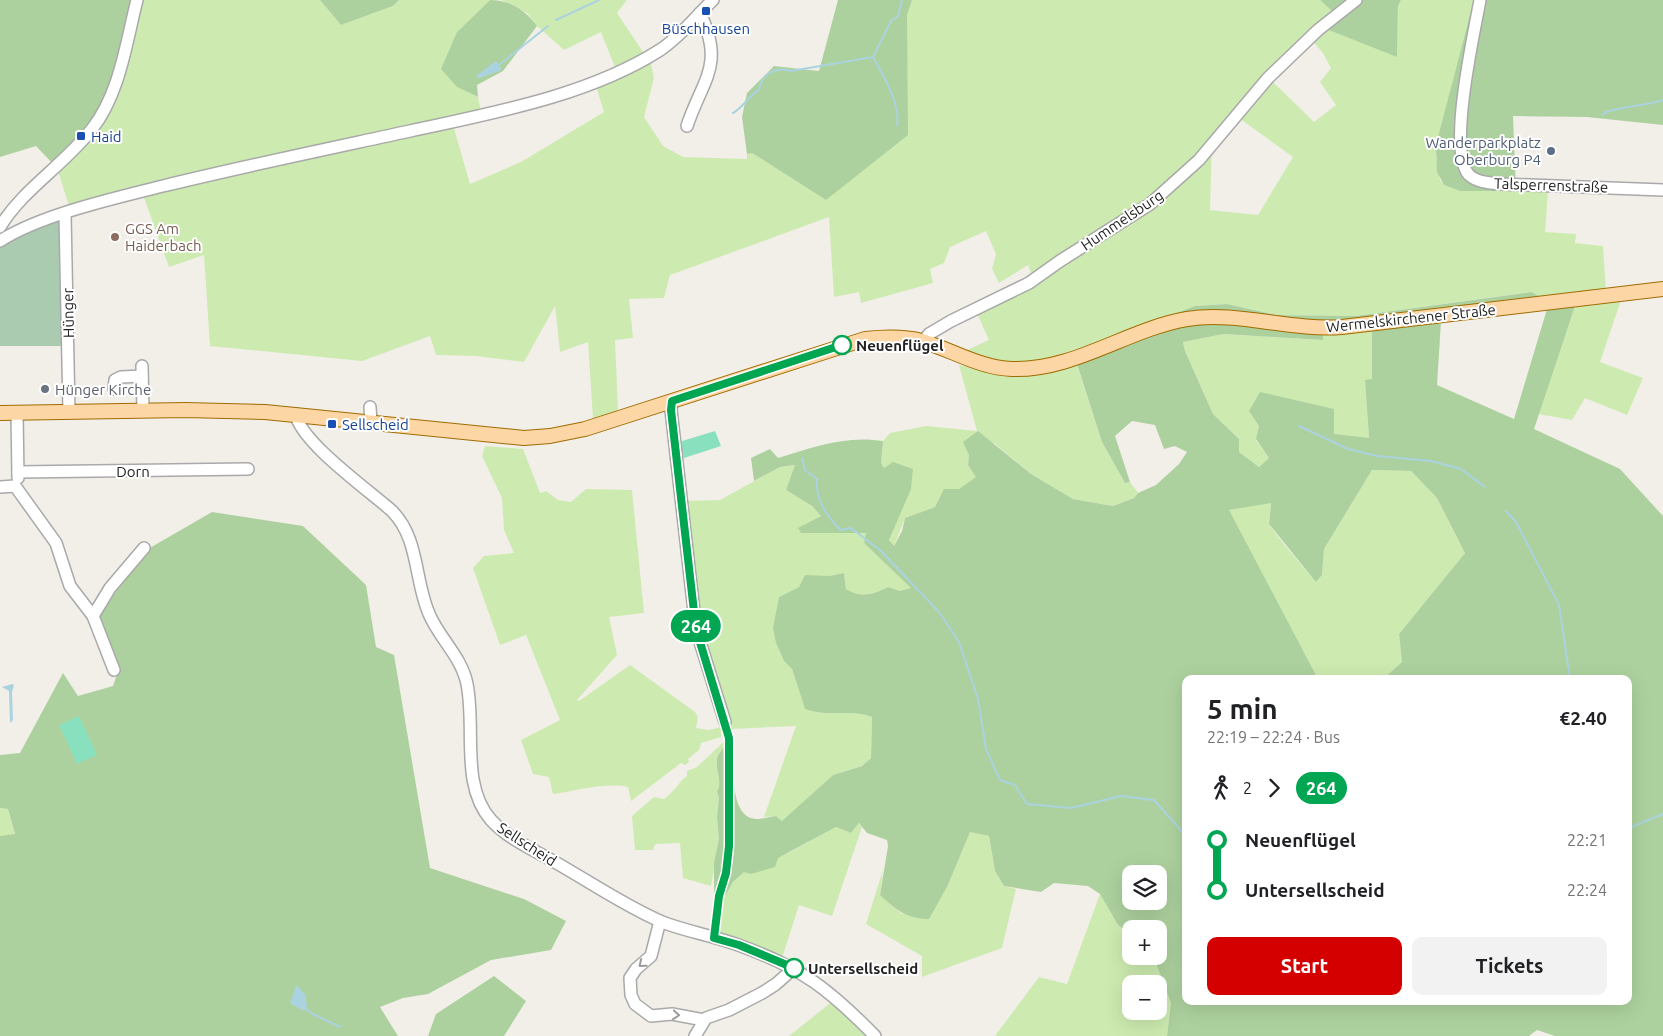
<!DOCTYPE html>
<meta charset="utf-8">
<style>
:root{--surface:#fff;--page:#f2f2f2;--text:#202124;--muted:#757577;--accent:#d40000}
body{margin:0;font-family:Ubuntu,sans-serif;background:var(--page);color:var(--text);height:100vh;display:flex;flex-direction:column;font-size:19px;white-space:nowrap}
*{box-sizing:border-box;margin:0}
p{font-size:16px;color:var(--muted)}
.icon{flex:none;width:28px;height:28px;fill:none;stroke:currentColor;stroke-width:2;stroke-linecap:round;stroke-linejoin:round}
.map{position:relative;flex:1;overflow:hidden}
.panel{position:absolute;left:1182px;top:675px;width:450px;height:330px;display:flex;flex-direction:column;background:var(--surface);border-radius:10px;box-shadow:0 5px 20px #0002}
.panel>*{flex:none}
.badge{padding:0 10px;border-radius:16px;font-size:18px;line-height:32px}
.buttons{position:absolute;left:1122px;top:865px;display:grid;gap:10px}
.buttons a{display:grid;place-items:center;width:45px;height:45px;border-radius:10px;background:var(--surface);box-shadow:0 5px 20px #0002;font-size:25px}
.map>.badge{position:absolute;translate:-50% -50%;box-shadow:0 0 0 2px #fff}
.legs{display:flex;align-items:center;gap:8px;height:55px;padding:0 25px;font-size:16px}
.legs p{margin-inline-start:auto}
.summary{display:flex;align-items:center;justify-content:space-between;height:85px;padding:0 25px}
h1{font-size:28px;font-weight:700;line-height:38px}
.action{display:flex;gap:10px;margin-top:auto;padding:10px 25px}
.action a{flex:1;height:58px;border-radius:10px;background:var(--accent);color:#fff;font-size:20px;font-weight:700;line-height:58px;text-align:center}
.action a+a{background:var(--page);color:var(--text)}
ul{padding:0 25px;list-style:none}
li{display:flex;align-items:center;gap:18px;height:50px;font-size:19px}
li i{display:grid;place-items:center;width:8px;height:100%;margin:0 6px;background:currentColor}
li i::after{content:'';width:12px;height:12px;margin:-6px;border:4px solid;border-radius:50%;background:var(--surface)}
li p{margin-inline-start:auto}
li:first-child i{background:linear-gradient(#0000 50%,currentColor 0)}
li:last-child i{background:linear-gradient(currentColor 50%,#0000 0)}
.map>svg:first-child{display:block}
.grass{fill:#cdebb0;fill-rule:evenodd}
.forest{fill:#add19e;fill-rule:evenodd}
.cemetery{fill:#aacbaf}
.pitch{fill:#88e0be}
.water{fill:#aad3df}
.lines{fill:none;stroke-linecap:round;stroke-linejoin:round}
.stream{stroke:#aad3df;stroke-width:2}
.minor-casing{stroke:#a9a9a9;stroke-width:14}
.major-casing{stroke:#a06b00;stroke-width:16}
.minor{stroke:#fff;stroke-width:11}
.major{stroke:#fcd6a4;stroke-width:14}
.oneway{stroke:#9c9c9c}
.line-1-casing{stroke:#fff;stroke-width:11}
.line-1{stroke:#00a651;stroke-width:8}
.transit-dot{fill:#1a4fb4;stroke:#fff;stroke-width:2}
.service-dot{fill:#5c6f8a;stroke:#fff;stroke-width:2}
.education-dot{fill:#8d6e63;stroke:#fff;stroke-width:2}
.stop-1-dot{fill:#fff;stroke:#00a651;stroke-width:2.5}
.worship-dot{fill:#6b7280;stroke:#fff;stroke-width:2}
.labels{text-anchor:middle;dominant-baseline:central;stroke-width:4;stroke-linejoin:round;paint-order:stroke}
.transit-label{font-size:15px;fill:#164399;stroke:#fff;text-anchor:start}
.service-label{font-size:15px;fill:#4e5e75;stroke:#fff;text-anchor:end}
.street-label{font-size:15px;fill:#222;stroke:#fff}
.education-label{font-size:15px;fill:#785e54;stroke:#fff;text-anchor:start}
.stop-label{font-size:15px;font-weight:bold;fill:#222;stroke:#fff;text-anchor:start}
.worship-label{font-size:15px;fill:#5b616d;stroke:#fff;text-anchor:start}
</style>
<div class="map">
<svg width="1663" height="1036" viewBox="0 0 1663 1036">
<rect width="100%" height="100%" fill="#f2efe9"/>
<g class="grass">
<polygon points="141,0 320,0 341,25 393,6 399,0 490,0 457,32 457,87 478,97 481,112 70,209 58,171 92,137 111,110"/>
<path d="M 501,0 L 627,0 L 617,13 L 651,64 L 654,78 L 644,117 L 663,146 L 683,157 L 747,159 L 747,154 L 752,153 L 826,200 L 912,0 L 1320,0 L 1333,12 L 1397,56 L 1398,6 L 1401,0 L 1474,0 L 1436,158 L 1440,180 L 1444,185 L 1460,191 L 1548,191 L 1545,232 L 1576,234 L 1575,243 L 1603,246 L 1606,292 L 1545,299 L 1530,292 L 1356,316 L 1276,315 L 1227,304 L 1195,306 L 1122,334 L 1072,350 L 1102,442 L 1125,483 L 1130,482 L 1138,493 L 1134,498 L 1113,506 L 1073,499 L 1031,474 L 994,443 L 964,442 L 969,455 L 968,465 L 977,477 L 959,489 L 944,490 L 935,507 L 905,518 L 894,546 L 889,540 L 894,525 L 884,468 L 881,463 L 883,441 L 890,433 L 926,426 L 977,431 L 959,365 L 1009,376 L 1009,362 L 984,358 L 965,351 L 989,340 L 976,311 L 1033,278 L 1028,265 L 999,283 L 992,269 L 996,254 L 986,231 L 950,247 L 944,263 L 930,269 L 933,283 L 861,303 L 859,292 L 834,297 L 829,217 L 670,275 L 664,298 L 629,299 L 633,338 L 615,340 L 618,410 L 593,419 L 588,342 L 560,352 L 555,306 L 524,362 L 476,356 L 436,355 L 430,336 L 362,361 L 210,346 L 204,255 L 169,267 L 143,195 L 453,125 L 470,184 L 521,162 L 604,112 L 596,86 L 617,78 L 615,67 L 601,32 L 564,50 L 537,26 L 527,13 ZM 1308,36 L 1323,53 L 1331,68 L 1320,82 L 1336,105 L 1314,122 L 1270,79 ZM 1232,113 L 1293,157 L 1258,215 L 1210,210 L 1212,140 Z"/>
<polygon points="1621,300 1600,362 1643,378 1627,415 1585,398 1572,420 1538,414 1575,306"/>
<polygon points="1372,327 1372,380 1365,380 1369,439 1259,426 1256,440 1269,458 1259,467 1239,452 1239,439 1213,414 1185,351 1183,342 1224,334 1323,340 1323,332"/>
<path d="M 485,446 L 523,449 L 540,493 L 546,491 L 558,500 L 571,502 L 586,489 L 632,490 L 644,613 L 609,617 L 617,655 L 577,700 L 579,701 L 630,665 L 695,712 L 698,717 L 696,728 L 709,730 L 721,727 L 721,737 L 701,743 L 699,750 L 688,759 L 689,762 L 685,765 L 681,763 L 631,801 L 628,787 C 605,782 576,791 553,794 L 549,777 L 533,774 L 521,740 L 560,720 L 526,635 L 500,645 L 473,568 L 484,556 L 514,553 L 504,530 L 502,498 L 482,456 Z"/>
<path d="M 796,465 L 786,490 L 812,506 L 821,516 L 799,528 L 801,533 L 867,533 L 864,543 L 912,588 L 900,591 L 888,587 C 872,595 861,598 846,589 L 844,573 L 829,576 L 805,576 L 799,587 L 779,597 L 776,643 L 784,661 L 792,669 L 805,709 C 827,718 850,708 872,717 L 871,758 L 862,766 L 833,775 L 782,822 L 776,816 L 764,817 L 796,726 L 731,729 L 699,628 L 694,555 L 685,501 L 720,500 L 780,467 Z"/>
<polygon points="1372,470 1411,471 1437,498 1465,553 1399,634 1402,662 1383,679 1318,679 1228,510 1271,502 1269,524 1282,542 1316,582 1322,575 1324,549"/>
<path d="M 732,734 L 733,748 L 723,749 C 721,751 717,756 717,759 C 715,770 723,781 717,792 L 719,797 L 717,817 L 719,839 L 711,886 L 683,878 L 680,843 L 655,844 L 653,850 L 635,850 L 632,816 L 654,797 L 664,799 C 674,792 678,783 687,776 L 687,771 L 697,767 Z"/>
<polygon points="0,808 8,809 15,835 0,836"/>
<polygon points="859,823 862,827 832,916 799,905 782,958 717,934 718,895 725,896 733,882 744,872 790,852 836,827 851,833"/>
<polygon points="970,832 989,836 995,871 1004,886 1016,889 1002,948 922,977 922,956 866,924 883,870 880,895 902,914 948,885"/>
<path d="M 1100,894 L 1118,925 L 1131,935 L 1131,956 L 1153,956 L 1171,1003 L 1167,1036 L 995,1036 L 1039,977 L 1067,984 ZM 1131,984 L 1159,984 L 1159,1011 L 1131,1011 Z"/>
<polygon points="833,1001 866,1036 789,1036"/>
</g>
<g class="forest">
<polygon points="0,0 133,0 114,76 101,109 55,166 36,146 0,157"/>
<polygon points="320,0 399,0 393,6 341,25"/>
<path d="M 490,0 C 510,0 525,10 537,26 L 503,71 L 477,85 L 478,97 L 457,87 L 441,69 L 457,32 Z"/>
<polygon points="838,0 912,0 907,15 908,135 826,200 752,153 747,154 742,117 747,93 774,66 819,71"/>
<polygon points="1320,0 1401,0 1398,6 1397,57 1329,30 1333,12"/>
<polygon points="1474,0 1663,0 1663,125 1587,117 1513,116 1516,191 1460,191 1444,185 1437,172 1436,145"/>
<polygon points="1531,292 1545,299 1355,323 1161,319 1195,306 1227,304 1276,315 1356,316"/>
<path d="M 1575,306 L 1534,429 L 1620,469 L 1663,516 L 1663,1036 L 1555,1036 L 1537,1030 L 1529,1036 L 1167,1036 L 1171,1003 L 1153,956 L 1159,956 L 1159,929 L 1131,929 L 1131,935 L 1118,925 L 1100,894 L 1088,886 L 1054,883 L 1041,892 L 1004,886 L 995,871 L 989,836 L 970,832 L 948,885 L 929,919 C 907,919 896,910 880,895 L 888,846 L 887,840 L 867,833 L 859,823 L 851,833 L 836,827 L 778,858 L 775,867 L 751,874 L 744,872 L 733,882 L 725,896 L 714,894 L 714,863 L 719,839 L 717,817 L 719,797 L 717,792 C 723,781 715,770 717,759 C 717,756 721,751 723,748 L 733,748 C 734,767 729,819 757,819 C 762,819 770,817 776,816 L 782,821 L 833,775 L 862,766 L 871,758 L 872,717 C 850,708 827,718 805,709 L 792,669 L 784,661 L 776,643 L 773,628 L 779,597 L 799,587 L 805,575 L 829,576 L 844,573 L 846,589 C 861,598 872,595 888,587 L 900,591 L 911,588 L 864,543 L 866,533 L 801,533 L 798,528 L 821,516 L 812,506 L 786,490 L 795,465 L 780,467 L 754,481 L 751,458 L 770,449 L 778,458 C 813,447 846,435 883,441 L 881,463 L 884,468 L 893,462 L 913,469 L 911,489 L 889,540 L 894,546 L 902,531 L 905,518 L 935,507 L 944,489 L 959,489 L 976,477 L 968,465 L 969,455 L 963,442 L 978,431 L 1031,474 L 1073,499 L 1113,506 L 1134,498 L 1138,493 L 1156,485 L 1179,464 L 1187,452 L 1175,446 L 1164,449 L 1155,425 L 1132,421 L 1115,436 L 1130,482 L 1125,483 L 1102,442 L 1076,361 L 1157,331 L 1197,321 L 1323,332 L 1323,340 L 1224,334 L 1183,342 L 1185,351 L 1213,414 L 1239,439 L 1239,452 L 1259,467 L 1269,458 L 1256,439 L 1259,426 L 1249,411 L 1260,392 L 1334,409 L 1334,434 L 1369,438 L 1365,380 L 1372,379 L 1372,327 L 1441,321 L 1437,385 L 1514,419 L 1547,309 ZM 1372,470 L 1411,471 L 1437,498 L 1465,553 L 1399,634 L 1402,662 L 1383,679 L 1629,679 L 1629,1001 L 1186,1001 L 1186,679 L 1318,679 L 1229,510 L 1271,503 L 1269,524 L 1316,582 L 1322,575 L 1324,549 ZM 1131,874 L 1159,874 L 1159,901 L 1131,901 Z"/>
<polygon points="212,512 303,526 366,585 376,647 394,655 430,868 524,899 566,921 551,950 491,960 428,994 403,998 380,1007 398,1036 0,1036 0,836 15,834 8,809 0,808 0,755 20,753 63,673 78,696 113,686 118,671 99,617 130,571 148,549"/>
<polygon points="494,976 526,1001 504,1036 428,1036 436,1014"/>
</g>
<polygon class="cemetery" points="61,220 65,346 0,346 0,246 13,238"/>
<g class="pitch">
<polygon points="715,431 721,446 684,458 679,442"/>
<polygon points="79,716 97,755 77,764 59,725"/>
</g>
<g class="water">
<polygon points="496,61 502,70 477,79 477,75"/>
<polygon points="12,684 14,685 12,692 13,720 10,723 9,691 2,687"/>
<polygon points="296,985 305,994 307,1006 304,1011 290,1003"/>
</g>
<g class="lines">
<g class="stream">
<polyline points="556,20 599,0"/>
<path d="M 873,57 C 883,76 901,103 897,126"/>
<polyline points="499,65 548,26"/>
<path d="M 733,113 C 744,107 748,96 759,90 C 761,74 776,66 791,71 L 873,57 L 891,21 L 898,16 L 902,0"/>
<path d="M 1602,115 C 1609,107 1649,106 1663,100"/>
<polyline points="1299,426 1348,449 1377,456 1431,461 1461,469 1485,487"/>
<path d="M 802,458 L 805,470 L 817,479 C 815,500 827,517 841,530 L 851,528 L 880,550 L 939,612 L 959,642 L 978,699 L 986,749 L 1000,780 L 1015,785 L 1027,804 L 1071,808 L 1121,796 L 1154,800 L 1186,836"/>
<polyline points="1506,511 1516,522 1559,605 1570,679"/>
<polyline points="1629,828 1663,814"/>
<polyline points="305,1008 311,1013 340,1027"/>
</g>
<defs>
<g id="minor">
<path d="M 1480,0 C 1474,34 1447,151 1469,175 C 1478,183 1491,183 1502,184 L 1663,190"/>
<path d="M 687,126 C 703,78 725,66 700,13"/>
<polyline points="65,214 69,412"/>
<path d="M 0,227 C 23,189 64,165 92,129 C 120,93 126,43 137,0"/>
<path d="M 0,241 C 40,215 115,198 163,186 C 245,166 327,149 410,131 C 492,113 588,96 660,50 C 681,36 695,17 713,0"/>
<polyline points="923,342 929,334 951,321 1029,283 1060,261 1150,204 1199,160 1268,78 1318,30 1356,0"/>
<polyline points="142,366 143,411"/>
<polyline points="114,389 115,380 121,377 142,376"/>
<polyline points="672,401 671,410 696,629 725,722"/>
<polyline points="370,407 371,422"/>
<polyline points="17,413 18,478"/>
<path d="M 296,414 C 299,441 371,492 392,511 C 420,539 414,582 430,616 C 441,640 462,658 467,684 C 476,728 460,785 491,820 C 509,840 537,851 560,865 C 593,884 627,907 662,922 C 688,932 715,936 741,946 C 802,968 830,990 875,1036"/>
<polyline points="18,472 248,469"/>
<polyline points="15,486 56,543 70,586 93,616 114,670"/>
<polyline points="0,487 15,486"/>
<polyline points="93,616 110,588 144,548"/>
<polyline points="660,921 651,956 636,969 630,978 631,995 635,1004 651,1016 672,1014 704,1020"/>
<polyline points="695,1036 706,1018 729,1010 762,993 776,984 794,968"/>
</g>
<path id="major" d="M 0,413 L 185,410 L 265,412 L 524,438 L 550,436 L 585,429 L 865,339 C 884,337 903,336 922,341 C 952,350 980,368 1012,369 C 1074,371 1128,329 1187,319 C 1238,311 1290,331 1342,327 L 1663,289"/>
</defs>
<use href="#minor" class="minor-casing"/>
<use href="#major" class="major-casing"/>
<use href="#minor" class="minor"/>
<use href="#major" class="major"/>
</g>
<defs><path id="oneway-chevron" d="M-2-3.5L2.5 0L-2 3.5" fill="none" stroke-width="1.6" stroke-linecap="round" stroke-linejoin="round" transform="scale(1.25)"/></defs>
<g class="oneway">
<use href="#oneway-chevron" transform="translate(642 964) rotate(141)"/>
<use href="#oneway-chevron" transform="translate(676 1015) rotate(5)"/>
</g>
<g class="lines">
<defs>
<polyline id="line-1" points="794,968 739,945 714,938 719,896 726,873 729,846 729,738 696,629 671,410 672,401 842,345"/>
</defs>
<use href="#line-1" class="line-1-casing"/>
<use href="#line-1" class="line-1"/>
</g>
<g class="transit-dot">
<rect x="701" y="6" width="10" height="10" rx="2.5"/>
<rect x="76" y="131" width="10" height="10" rx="2.5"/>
<rect x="327" y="419" width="10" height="10" rx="2.5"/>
</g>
<circle class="service-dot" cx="1551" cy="151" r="5"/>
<circle class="education-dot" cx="115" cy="237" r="5"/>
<g class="stop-1-dot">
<circle cx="842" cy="345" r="9"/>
<circle cx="794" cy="968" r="9"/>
</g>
<circle class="worship-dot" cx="45" cy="389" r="5"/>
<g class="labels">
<g class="transit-label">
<text x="706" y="28" text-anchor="middle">Büschhausen</text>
<text x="91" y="136">Haid</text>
<text x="342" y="424">Sellscheid</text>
</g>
<g class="service-label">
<text x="1541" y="142">Wanderparkplatz<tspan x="1541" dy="17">Oberburg P4</tspan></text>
</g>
<g class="street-label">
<text transform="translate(1551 185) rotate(2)">Talsperrenstraße</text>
<text transform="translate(1122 220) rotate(-34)">Hummelsburg</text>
<text transform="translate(68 313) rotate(-91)">Hünger</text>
<text transform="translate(1411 318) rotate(-6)">Wermelskirchener Straße</text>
<text x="133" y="471">Dorn</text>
<text transform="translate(527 844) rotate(33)">Sellscheid</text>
</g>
<g class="education-label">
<text x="125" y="228">GGS Am<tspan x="125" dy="17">Haiderbach</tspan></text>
</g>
<g class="stop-label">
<text x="856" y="345">Neuenflügel</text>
<text x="808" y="968">Untersellscheid</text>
</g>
<g class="worship-label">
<text x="55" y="389">Hünger Kirche</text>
</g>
</g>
</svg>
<div class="buttons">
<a><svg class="icon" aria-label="layers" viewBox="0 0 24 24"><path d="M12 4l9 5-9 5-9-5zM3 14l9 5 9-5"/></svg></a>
<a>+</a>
<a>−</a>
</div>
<b class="badge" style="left:696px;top:626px;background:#00a651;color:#fff">264</b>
<section class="panel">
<div class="summary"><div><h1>5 min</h1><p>22:19 – 22:24 · Bus</p></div><b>€2.40</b></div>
<div class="legs"><svg class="icon" aria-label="walk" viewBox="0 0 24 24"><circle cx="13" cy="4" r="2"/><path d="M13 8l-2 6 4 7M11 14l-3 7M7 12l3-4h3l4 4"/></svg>2<svg class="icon" aria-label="forward" viewBox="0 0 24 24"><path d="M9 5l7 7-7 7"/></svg><b class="badge" style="background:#00a651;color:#fff">264</b></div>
<ul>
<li><i style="color:#00a651"></i><b>Neuenflügel</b><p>22:21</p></li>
<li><i style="color:#00a651"></i><b>Untersellscheid</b><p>22:24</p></li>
</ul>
<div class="action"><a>Start</a><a>Tickets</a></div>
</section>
</div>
